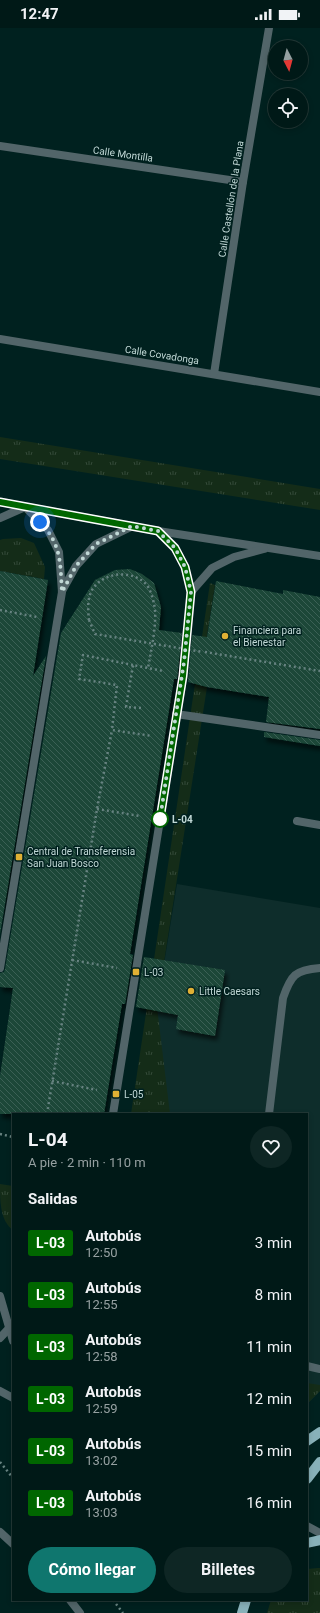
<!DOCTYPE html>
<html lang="es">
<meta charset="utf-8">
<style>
:root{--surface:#001917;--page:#0e2624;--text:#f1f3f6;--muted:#95a0a1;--line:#223836;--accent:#0f766e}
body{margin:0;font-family:Roboto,sans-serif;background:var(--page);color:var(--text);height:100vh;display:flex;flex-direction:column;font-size:15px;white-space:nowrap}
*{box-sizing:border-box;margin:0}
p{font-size:13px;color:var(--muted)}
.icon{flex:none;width:22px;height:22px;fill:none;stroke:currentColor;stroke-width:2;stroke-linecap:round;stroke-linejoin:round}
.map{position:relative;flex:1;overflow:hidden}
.panel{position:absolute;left:12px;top:1085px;width:296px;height:488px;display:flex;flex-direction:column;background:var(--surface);border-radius:0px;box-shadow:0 2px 6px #0003,0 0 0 1px var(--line)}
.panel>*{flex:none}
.badge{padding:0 8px;border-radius:3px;font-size:14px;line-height:26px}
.needle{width:26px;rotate:174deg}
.fabs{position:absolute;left:268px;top:12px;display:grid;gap:8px}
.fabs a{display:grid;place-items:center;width:40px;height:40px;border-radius:50%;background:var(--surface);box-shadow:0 2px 6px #0003,0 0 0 1px var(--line);font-size:20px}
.you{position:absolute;width:20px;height:20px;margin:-10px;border:3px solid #fff;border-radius:50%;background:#1a73e8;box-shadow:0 0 0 6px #1a73e833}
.map>.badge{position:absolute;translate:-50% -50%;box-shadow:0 0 0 2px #fff}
h2{padding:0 16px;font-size:15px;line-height:36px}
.round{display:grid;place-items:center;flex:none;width:42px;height:42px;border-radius:21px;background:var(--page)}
.overview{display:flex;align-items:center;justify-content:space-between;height:68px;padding:0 16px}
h1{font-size:19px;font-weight:700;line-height:30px}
.primary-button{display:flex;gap:8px;margin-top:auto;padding:8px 16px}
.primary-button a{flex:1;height:46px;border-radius:24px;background:var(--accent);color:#fff;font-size:16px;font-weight:700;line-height:46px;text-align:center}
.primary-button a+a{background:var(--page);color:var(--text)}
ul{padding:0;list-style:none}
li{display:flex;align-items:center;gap:12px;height:52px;padding:0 16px}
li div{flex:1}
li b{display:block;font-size:15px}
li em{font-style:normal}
li .badge{min-width:44px;font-weight:700;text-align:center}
.status{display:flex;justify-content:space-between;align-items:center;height:28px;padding:0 20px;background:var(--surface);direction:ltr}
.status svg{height:11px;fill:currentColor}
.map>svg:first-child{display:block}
.built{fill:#0e2d2b}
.grass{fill:url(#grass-tufts)}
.building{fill:url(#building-back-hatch);filter:url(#shadow)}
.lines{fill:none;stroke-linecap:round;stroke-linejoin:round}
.path{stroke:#678381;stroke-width:2.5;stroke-dasharray:2 3;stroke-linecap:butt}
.service{stroke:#526569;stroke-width:8}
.minor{stroke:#526569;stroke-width:8}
.tertiary{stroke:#526569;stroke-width:8}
.primary{stroke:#88b1b9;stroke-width:10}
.path-bridge{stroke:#678381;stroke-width:2.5;stroke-dasharray:2 3;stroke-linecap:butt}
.line-casing{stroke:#fff;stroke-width:9}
.line{stroke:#060;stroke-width:6}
.walk{stroke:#c1d8d6;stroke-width:4;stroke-dasharray:0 7.2}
.poi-dot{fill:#e0b034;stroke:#00211f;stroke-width:1.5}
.stop-dot{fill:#fff;stroke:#060;stroke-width:2}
.labels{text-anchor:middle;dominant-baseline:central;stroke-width:3;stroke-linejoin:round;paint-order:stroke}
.street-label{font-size:10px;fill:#c1d8d6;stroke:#00211f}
.poi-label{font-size:10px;fill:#c1d8d6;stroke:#00211f;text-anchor:start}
.stop-label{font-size:10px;font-weight:bold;fill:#c1d8d6;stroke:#00211f;text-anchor:start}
</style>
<div class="status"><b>12:47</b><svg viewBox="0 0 49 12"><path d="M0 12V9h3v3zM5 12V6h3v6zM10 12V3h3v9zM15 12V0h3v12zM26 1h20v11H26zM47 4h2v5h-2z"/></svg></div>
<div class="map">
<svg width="320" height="1585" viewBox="0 0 320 1585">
<defs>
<pattern id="grass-tufts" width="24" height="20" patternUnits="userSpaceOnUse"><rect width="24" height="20" fill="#142c18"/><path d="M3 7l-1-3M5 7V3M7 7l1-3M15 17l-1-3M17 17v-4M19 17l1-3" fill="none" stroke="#344a39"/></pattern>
<pattern id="building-back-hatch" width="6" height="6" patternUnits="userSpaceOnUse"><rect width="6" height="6" fill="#1c4738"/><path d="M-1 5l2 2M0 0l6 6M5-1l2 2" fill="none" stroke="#3b6154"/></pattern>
<filter id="shadow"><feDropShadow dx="2.5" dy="4.5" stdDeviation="2" flood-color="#0009"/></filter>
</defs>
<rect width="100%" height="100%" fill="#00211f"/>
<polygon class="built" points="177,856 320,880 320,1363 307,1376 307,1086 162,1086 157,979"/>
<g class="grass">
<polygon points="0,409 320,461 320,482 0,431"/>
<polygon points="21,510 34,515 45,539 44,551 0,543 0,512 3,511"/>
<polygon points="210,555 215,557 199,657 207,659 157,979 170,1086 131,1086"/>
<path d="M 0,1156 L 13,1158 L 13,1202 C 0,1193 0,1173 0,1156 Z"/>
<polygon points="307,1355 320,1357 320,1363 307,1376"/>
<polygon points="318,1540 320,1540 320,1585 267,1585 271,1572 307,1572 307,1541"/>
</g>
<g class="building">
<polygon points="130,541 142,546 154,555 161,579 159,602 182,605 177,651 174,651 130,926 133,927 125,976 122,976 104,1086 0,1086 0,1048 13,960 0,959 0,945 4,944 5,941 61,605 95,552 115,542"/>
<polygon points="0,543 48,552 33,648 46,628 0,906"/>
<polygon points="216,553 283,566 283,562 320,569 320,701 266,694 269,669 207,659 188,654 192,607 207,609"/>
<polygon points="264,704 320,712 320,718 264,709"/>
<polygon points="144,929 225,942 215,1008 176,1001 178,987 136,979"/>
</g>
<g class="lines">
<g class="path">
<polyline points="0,582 37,589"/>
<path d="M 89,592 C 88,583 87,571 92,562 C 103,544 131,541 146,556 C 150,560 153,571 154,576 C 158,592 151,623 148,640"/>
<polyline points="205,624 320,643"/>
<polyline points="133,637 83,627 79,651 117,657 112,702 152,708"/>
<polyline points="141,680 126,679 133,637 163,643 163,644"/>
<polyline points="97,781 140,788"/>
<polyline points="72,932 117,940"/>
<polyline points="52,1053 97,1062"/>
<polyline points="47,1086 97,781 112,702"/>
<polyline points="0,1106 13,1109"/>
<polyline points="0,1434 13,1450"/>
<polyline points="113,1572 123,1585"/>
</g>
<g class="service">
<polyline points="0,474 158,503 320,528"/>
<polyline points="0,490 25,479 48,502 59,524 62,564 0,940"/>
<polyline points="62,563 76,538 96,516 133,498"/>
<polyline points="191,564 212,540 234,529 264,521"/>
<polyline points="176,686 320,707"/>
<polyline points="297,793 320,797"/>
<polyline points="113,1086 183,648 191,564 185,539 175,520 158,503"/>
<path d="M 269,1086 L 283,970 C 291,947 295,942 320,940"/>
<polyline points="0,1268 13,1313"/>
<polyline points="0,1310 12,1297"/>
<polyline points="307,1338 320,1341"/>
</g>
<g class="minor">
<polyline points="0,118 243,154"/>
<polyline points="0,311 320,364"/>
<polyline points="214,346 243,154 269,0"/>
</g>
<g class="tertiary">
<polyline points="0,1363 13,1370"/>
<polyline points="307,1498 320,1505"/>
<polyline points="0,1504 13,1516"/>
<polyline points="70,1572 80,1585"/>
</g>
<g class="primary">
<polyline points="307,1413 320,1404"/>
<polyline points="307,1451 320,1434"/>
<polyline points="307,1515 320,1512"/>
<polyline points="242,1585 246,1572"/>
</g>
<polyline class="path-bridge" points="89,592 95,606 203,624"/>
</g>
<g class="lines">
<defs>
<polyline id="line" points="0,474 158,503 175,520 185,539 191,564 183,648 160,791"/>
</defs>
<use href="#line" class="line-casing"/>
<use href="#line" class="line"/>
<path class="walk" d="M 40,494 C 62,517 60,535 62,564 L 76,538 L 96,516 L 132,498 L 158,503 L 175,520 L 185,539 L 191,564 L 184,634 L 160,791"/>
</g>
<g class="poi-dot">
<circle cx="225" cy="608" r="4"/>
<rect x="15" y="825" width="8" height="8" rx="2"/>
<rect x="132" y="940" width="8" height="8" rx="2"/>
<circle cx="191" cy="963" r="4"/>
<rect x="112" y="1062" width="8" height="8" rx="2"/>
</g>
<circle class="stop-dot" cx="160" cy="791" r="8"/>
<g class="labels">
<g class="street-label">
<text transform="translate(123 126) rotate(8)">Calle Montilla</text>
<text transform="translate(231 171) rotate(-81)">Calle Castellón de la Plana</text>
<text transform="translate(162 327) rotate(9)">Calle Covadonga</text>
</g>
<g class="poi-label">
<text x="233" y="602">Financiera para<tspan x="233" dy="12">el Bienestar</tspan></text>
<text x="27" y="823">Central de Transferensia<tspan x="27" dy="12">San Juan Bosco</tspan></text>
<text x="144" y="944">L-03</text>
<text x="199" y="963">Little Caesars</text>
<text x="124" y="1066">L-05</text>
</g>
<g class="stop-label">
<text x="172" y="791">L-04</text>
</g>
</g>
</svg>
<div class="fabs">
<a><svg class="needle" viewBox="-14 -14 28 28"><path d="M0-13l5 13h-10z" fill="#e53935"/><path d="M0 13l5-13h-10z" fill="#95a0a1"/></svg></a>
<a><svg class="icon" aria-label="locate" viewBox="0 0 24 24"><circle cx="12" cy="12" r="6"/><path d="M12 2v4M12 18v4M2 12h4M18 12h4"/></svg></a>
</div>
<div class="you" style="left:40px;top:494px"></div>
<section class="panel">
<div class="overview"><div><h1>L-04</h1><p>A pie · 2 min · 110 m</p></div><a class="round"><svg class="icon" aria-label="heart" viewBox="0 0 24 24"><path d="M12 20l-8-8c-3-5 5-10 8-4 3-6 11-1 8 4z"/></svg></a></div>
<h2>Salidas</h2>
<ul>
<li><span class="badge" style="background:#060;color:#fff">L-03</span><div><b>Autobús</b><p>12:50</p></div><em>3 min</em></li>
<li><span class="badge" style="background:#060;color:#fff">L-03</span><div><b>Autobús</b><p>12:55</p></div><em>8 min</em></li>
<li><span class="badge" style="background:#060;color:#fff">L-03</span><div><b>Autobús</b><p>12:58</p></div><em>11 min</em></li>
<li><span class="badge" style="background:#060;color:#fff">L-03</span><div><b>Autobús</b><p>12:59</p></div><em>12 min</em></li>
<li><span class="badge" style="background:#060;color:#fff">L-03</span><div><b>Autobús</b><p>13:02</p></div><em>15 min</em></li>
<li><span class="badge" style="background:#060;color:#fff">L-03</span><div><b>Autobús</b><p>13:03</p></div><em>16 min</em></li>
</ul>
<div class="primary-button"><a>Cómo llegar</a><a>Billetes</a></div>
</section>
</div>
